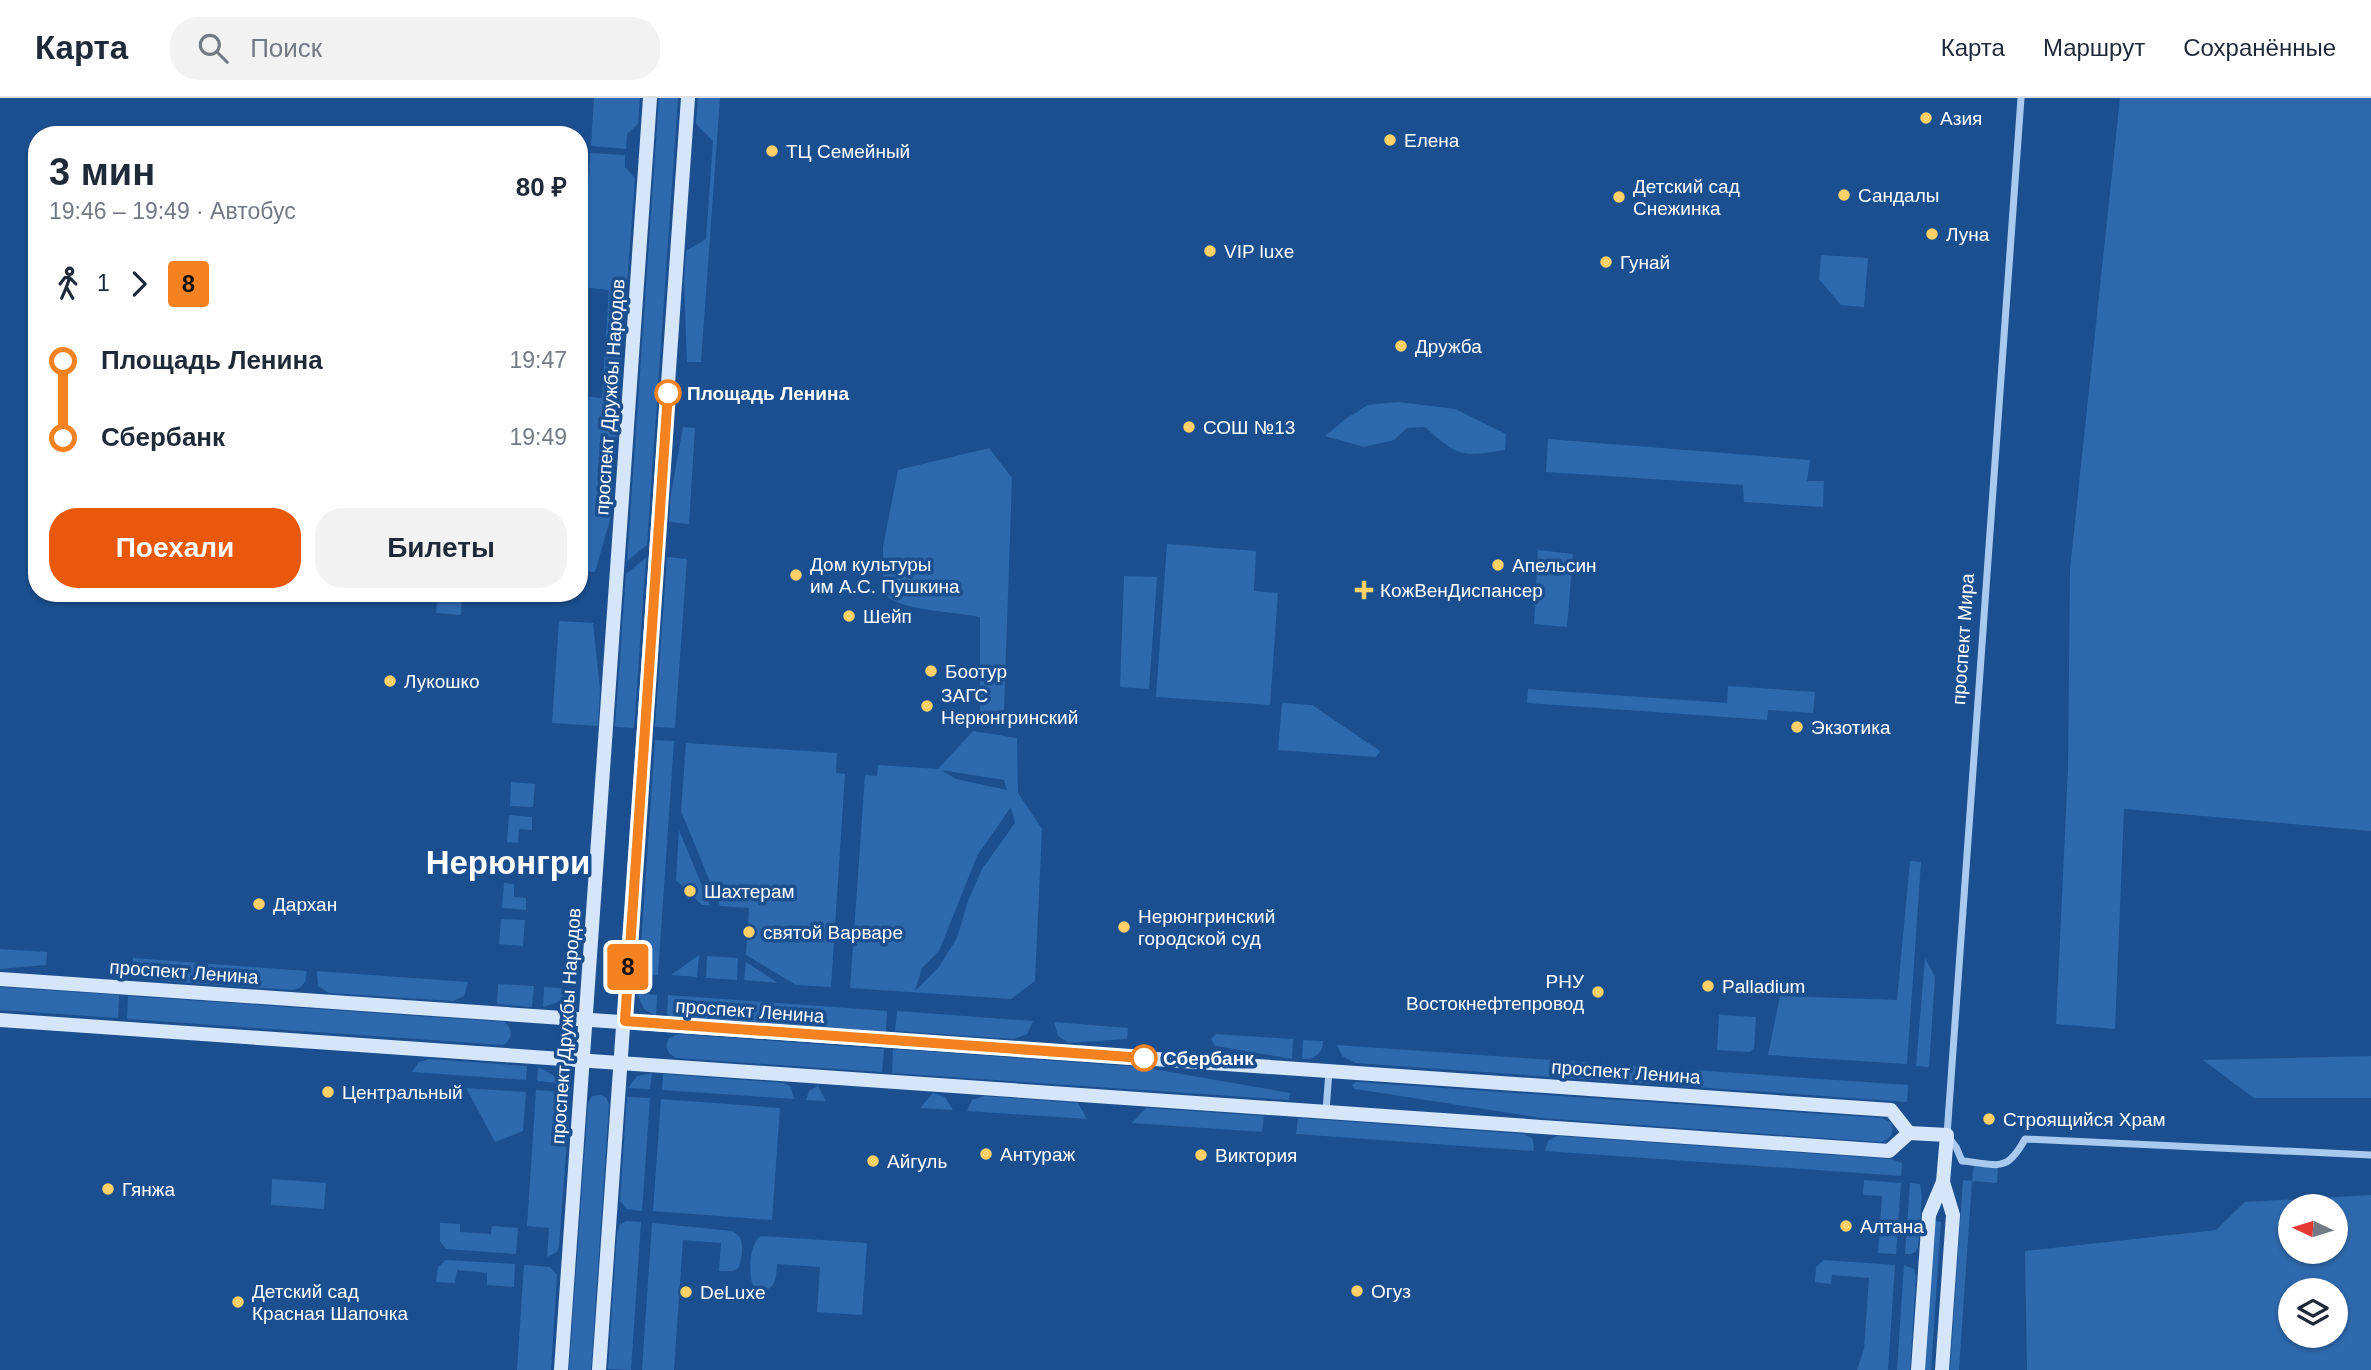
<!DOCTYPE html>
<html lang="ru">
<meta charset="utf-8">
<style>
:root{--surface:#fff;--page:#f2f2f3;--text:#1f2937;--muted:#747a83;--line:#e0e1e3;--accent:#ea580c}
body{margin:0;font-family:Arial,sans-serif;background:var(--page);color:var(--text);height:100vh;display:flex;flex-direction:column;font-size:26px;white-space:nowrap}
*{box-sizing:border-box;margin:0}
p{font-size:23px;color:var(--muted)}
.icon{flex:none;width:38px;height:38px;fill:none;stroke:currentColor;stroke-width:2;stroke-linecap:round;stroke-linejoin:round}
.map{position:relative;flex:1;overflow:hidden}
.panel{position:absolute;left:28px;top:28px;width:560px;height:476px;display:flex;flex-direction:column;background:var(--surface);border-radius:28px;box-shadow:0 2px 5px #0004}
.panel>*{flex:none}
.badge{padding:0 14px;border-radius:5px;font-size:24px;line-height:46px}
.needle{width:46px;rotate:274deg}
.buttons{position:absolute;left:2278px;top:1096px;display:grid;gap:14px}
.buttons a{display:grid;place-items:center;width:70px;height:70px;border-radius:50%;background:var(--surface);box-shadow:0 2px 5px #0004;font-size:35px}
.map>.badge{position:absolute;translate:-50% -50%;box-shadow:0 0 0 4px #fff}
.legs{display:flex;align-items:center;gap:10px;height:77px;padding:0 21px;font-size:23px}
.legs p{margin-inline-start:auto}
.summary{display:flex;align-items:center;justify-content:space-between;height:119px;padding:0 21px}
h1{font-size:38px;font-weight:600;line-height:52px}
.cta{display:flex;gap:14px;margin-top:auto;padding:14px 21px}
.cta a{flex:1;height:80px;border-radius:28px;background:var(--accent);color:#fff;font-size:28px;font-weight:600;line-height:80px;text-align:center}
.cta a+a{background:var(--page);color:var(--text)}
ul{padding:0 21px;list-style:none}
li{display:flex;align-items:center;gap:24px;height:77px;font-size:26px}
li i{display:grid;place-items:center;width:10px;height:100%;margin:0 9px;background:currentColor}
li i::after{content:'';width:18px;height:18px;margin:-9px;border:5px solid;border-radius:50%;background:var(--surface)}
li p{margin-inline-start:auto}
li:first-child i{background:linear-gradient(#0000 50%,currentColor 0)}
li:last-child i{background:linear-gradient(currentColor 50%,#0000 0)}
header{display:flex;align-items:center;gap:42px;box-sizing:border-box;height:98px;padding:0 35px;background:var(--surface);border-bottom:2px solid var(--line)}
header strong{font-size:33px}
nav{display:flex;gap:38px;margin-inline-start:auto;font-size:24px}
.search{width:490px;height:63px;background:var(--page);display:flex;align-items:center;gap:18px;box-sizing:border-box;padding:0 24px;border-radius:28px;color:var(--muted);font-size:26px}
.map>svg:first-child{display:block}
.green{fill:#2e69ad;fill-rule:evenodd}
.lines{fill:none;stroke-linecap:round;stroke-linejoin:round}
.street{stroke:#a9c9ee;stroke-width:7}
.secondary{stroke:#d6e6fa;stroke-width:14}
.line-1-casing{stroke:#fff;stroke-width:16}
.line-1{stroke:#f58220;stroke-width:10}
.poi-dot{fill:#ffd166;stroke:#1b4f8f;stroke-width:2.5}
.stop-1-dot{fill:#fff;stroke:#f58220;stroke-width:3.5}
.labels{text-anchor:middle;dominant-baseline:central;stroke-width:7;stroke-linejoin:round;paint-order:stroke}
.poi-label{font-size:19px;fill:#fff;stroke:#1b4f8f;text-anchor:start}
.stop-label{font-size:19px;font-weight:bold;fill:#fff;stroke:#1b4f8f;text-anchor:start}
.street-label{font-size:19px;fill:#fff;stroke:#1b4f8f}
.town-label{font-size:33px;font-weight:bold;fill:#fff;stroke:#1b4f8f}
</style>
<header>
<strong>Карта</strong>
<div class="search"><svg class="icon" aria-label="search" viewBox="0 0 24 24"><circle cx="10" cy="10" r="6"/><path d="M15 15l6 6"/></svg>Поиск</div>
<nav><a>Карта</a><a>Маршрут</a><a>Сохранённые</a></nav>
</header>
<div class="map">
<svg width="2371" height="1272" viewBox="0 0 2371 1272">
<rect width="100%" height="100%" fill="#1b4f8f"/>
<g class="green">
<polygon points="594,0 640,0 638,26 627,36 626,51 591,48"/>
<polygon points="659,0 678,0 647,447 627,463"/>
<polygon points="698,0 720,0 701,264 687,264 684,185 686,153 706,141 713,43 696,26"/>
<polygon points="2120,0 2371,0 2371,733 2124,711 2115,931 2056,926 2068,670 2070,471"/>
<polygon points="590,55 625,57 625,69 635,80 624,227 620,237 606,239 609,192 581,189"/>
<polygon points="1821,157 1868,160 1864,209 1841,207 1819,181"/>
<polygon points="605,251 616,252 622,261 611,418 595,474 579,473 579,298 602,300"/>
<path d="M 1398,304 L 1455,311 L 1506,336 L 1505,352 C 1461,359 1459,359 1425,329 L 1407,330 L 1394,342 L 1364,349 L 1325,338 L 1347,320 L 1368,307 Z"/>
<polygon points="683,329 695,330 689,426 669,424 671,396"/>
<polygon points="1548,341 1810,362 1807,383 1824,383 1823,409 1744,404 1743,387 1546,374"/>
<path d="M 989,350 L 1012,380 L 1004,612 L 980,616 L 980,519 C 956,514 911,513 891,501 C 886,498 884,493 883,487 L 883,449 L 898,372 Z"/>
<polygon points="1167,446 1256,453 1254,493 1278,495 1270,607 1156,599"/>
<polygon points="1538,452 1573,456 1567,529 1534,526"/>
<polygon points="667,459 687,461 675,630 655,629"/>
<polygon points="646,460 634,630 615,629 626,476"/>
<polygon points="1124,478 1157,479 1149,591 1120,589"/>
<polygon points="438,495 462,495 461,517 436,515"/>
<polygon points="559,523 593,525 600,591 598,628 552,625"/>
<polygon points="1728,588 1815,594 1813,615 1768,612 1767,622 1527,605 1528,591 1727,605"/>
<polygon points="1282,605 1312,607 1380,653 1376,659 1278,652"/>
<path d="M 973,633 L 1017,640 L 1018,695 L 1042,731 L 1035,883 L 1011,901 L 850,890 L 865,677 L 877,678 L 878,667 L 938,671 ZM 941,672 L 1004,682 L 1007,692 L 956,681 ZM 1011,709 L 1015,725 L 982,771 L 968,803 L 957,840 L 938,870 L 915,893 L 922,870 L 939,853 L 977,758 Z"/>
<polygon points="655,642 674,643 658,877 639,876"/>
<polygon points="686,645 837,655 836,675 845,676 831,889 796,887 746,857 749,810 720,808 681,713"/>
<polygon points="511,684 535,686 533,709 510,708"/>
<polygon points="509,717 532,719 532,732 519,731 518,745 507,744"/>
<polygon points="679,732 710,807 702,807 676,782"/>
<polygon points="1910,763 1921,764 1907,966 1768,957 1780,898 1897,902"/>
<polygon points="504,785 514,786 514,799 526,800 526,812 502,810"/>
<polygon points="501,821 525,822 523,848 499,846"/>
<polygon points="0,851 47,854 46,867 0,871"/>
<polygon points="699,857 697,879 671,877"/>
<polygon points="707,858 738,860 737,882 706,880"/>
<polygon points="133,860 307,873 305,884 300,890 292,892 164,883 132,873"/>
<polygon points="1925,860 1935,879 1929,969 1916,968"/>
<polygon points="746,864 778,885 744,882"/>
<polygon points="317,873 468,884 464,898 453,903 329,895 318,888"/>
<polygon points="498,886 534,888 532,909 497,906"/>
<polygon points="0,889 119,897 118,920 0,912"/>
<polygon points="544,889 573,891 561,903 543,909"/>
<polygon points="637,895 657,897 656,918 644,911"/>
<polygon points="668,897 887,913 886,934 667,918"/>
<path d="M 128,898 L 505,924 C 513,932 513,941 503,947 L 127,921 Z"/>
<polygon points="897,913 1033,923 1027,936 1014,941 895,933"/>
<polygon points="1719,917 1756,919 1754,951 1750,954 1717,952"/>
<polygon points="1054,924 1128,930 1127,941 1069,945 1058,938"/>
<path d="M 678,936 L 884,951 L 882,974 L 677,960 C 667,956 664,949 669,940 Z"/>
<polygon points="1216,936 1293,941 1292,961 1215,948 1211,941"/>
<path d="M 1303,942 L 1323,943 C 1323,956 1314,962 1302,961 Z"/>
<polygon points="1337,947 1908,987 1907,1004 1356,965 1342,958"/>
<polygon points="893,951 1141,969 1290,995 1289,1002 892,975"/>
<polygon points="2371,958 2371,1000 2254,1000 2203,962"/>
<polygon points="429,961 527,968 526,982 412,974 419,964"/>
<polygon points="538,969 553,977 560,985 537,983"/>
<polygon points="652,975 650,991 628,990 637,978"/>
<polygon points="663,976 784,985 791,989 794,1001 662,992"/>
<path d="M 1356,984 L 1882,1020 L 1891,1025 C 1895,1035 1890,1042 1880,1044 L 1542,1020 L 1355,991 L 1352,987 Z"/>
<polygon points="818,988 826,1003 806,1002 809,993"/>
<polygon points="466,990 526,994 523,1033 495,1044"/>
<polygon points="536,992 565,994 569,1015 559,1148 557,1154 547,1159 549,1130 527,1128"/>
<polygon points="933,995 945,999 953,1012 920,1010"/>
<polygon points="601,997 606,999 609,1007 591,1272 569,1272 588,1005 592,998"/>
<polygon points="984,998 1078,1005 1087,1021 967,1013 972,1002"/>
<polygon points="627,999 650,1000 642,1113 627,1111 620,1103"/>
<polygon points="661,1001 780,1010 772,1122 653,1113"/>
<polygon points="1146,1010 1264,1018 1262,1034 1132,1025"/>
<polygon points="1298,1020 1524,1036 1533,1041 1534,1053 1296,1036"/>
<polygon points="1557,1038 1891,1061 1902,1065 1901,1078 1545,1053 1548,1043"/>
<polygon points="1974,1067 1998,1069 1997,1085 1972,1083 1959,1272 1950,1272 1963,1082 1972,1083"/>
<polygon points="272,1081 326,1085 324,1111 271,1107"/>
<polygon points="1864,1082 1901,1085 1896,1156 1878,1155 1882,1098 1863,1097"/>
<path d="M 1910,1085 L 1920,1086 L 1922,1098 L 1918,1149 C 1916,1155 1911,1157 1905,1156 Z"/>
<path d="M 2371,1097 L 2371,1272 L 2027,1272 L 2025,1153 L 2216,1132 L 2245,1104 ZM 2291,1108 L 2336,1108 L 2336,1153 L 2291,1153 ZM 2291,1192 L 2336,1192 L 2336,1237 L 2291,1237 Z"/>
<polygon points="626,1123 641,1124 631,1272 608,1271 617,1134 620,1127"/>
<polygon points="1934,1123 1941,1124 1931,1272 1924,1272"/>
<polygon points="440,1125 460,1126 460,1134 491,1136 492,1128 518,1130 516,1156 446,1151 440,1143"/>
<path d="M 652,1125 L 732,1133 C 746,1140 743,1155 739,1169 C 734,1175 727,1173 719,1173 L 721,1145 L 683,1142 L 674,1272 L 642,1272 Z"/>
<path d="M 761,1138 L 867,1145 L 862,1217 L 817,1214 L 820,1169 L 777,1166 C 776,1181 776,1196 755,1191 C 747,1180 749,1144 761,1138 Z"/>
<polygon points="446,1162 515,1166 514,1189 487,1187 487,1175 457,1172 455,1185 436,1184 438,1169"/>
<polygon points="1824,1162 1895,1167 1888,1272 1857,1272 1864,1251 1869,1180 1832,1177 1831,1186 1815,1184 1816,1169"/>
<polygon points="524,1167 550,1169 557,1177 551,1272 517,1272"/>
<polygon points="1904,1167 1914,1171 1916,1179 1910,1272 1897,1272"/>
</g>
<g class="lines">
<g class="street">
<path d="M 2021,0 L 1947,1037 L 1956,1049 L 1962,1063 C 1998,1066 2006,1076 2025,1041 L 2371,1057"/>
<polyline points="1326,1013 1329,973"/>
</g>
<g class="secondary">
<polyline points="0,881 1891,1012 1909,1035"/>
<polyline points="0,922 1889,1053 1909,1035 1947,1037 1943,1084 1929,1117 1918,1272"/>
<polyline points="561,1272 650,0"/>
<polyline points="599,1272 688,0"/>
<polyline points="1942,1272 1953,1117 1943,1084"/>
</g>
</g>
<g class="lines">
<defs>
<polyline id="line-1" points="668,295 625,923 1144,960"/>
</defs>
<use href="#line-1" class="line-1-casing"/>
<use href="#line-1" class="line-1"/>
</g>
<g class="poi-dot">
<circle cx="1926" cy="20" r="7"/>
<circle cx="1390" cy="42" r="7"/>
<circle cx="772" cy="53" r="7"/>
<circle cx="1844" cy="97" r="7"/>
<circle cx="1619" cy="99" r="7"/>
<circle cx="1932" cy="136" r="7"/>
<circle cx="1210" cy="153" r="7"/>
<circle cx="1606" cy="164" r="7"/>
<circle cx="1401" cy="248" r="7"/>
<circle cx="1189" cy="329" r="7"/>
<circle cx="1498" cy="467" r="7"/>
<circle cx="796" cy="477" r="7"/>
<path d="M1360.5 481.5h7v7h7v7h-7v7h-7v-7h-7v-7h7z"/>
<circle cx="849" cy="518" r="7"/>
<circle cx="931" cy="573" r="7"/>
<circle cx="390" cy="583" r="7"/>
<circle cx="927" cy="608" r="7"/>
<circle cx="1797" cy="629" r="7"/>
<circle cx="690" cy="793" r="7"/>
<circle cx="259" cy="806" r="7"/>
<circle cx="1124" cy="829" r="7"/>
<circle cx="749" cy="834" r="7"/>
<circle cx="1708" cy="888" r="7"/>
<circle cx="1598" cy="894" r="7"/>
<circle cx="328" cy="994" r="7"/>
<circle cx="1989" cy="1021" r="7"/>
<circle cx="986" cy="1056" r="7"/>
<circle cx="1201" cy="1057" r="7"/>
<circle cx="873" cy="1063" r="7"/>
<circle cx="108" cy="1091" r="7"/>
<circle cx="1846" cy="1128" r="7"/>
<circle cx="1357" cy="1193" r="7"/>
<circle cx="686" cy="1194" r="7"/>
<circle cx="238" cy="1204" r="7"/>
</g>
<g class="stop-1-dot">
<circle cx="668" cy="295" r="12"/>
<circle cx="1144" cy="960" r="12"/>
</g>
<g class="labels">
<g class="poi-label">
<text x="1940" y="20">Азия</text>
<text x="1404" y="42">Елена</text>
<text x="786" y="53">ТЦ Семейный</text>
<text x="1633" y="88">Детский сад<tspan x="1633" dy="22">Снежинка</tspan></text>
<text x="1858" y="97">Сандалы</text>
<text x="1946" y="136">Луна</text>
<text x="1224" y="153">VIP luxe</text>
<text x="1620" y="164">Гунай</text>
<text x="1415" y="248">Дружба</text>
<text x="1203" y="329">СОШ №13</text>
<text x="810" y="466">Дом культуры<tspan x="810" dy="22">им А.С. Пушкина</tspan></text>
<text x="1512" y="467">Апельсин</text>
<text x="1380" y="492">КожВенДиспансер</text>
<text x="863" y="518">Шейп</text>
<text x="945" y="573">Боотур</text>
<text x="404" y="583">Лукошко</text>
<text x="941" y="597">ЗАГС<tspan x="941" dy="22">Нерюнгринский</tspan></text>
<text x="1811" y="629">Экзотика</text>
<text x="704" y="793">Шахтерам</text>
<text x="273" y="806">Дархан</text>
<text x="1138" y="818">Нерюнгринский<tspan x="1138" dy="22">городской суд</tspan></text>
<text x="763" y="834">святой Варваре</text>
<text x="1584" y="883" text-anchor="end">РНУ<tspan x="1584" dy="22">Востокнефтепровод</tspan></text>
<text x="1722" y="888">Palladium</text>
<text x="342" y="994">Центральный</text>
<text x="2003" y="1021">Строящийся Храм</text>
<text x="1000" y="1056">Антураж</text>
<text x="1215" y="1057">Виктория</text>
<text x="887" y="1063">Айгуль</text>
<text x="122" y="1091">Гянжа</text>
<text x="1860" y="1128">Алтана</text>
<text x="252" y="1193">Детский сад<tspan x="252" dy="22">Красная Шапочка</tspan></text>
<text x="1371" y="1193">Огуз</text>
<text x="700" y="1194">DeLuxe</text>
</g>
<g class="stop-label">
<text x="687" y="295">Площадь Ленина</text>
<text x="1163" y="960">Сбербанк</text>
</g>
<g class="street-label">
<text transform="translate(610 299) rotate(-86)">проспект Дружбы Народов</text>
<text transform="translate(1963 541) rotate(-86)">проспект Мира</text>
<text transform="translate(184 874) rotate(4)">проспект Ленина</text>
<text transform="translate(750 913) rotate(4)">проспект Ленина</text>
<text transform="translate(566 928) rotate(-86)">проспект Дружбы Народов</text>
<text transform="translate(1626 974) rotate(4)">проспект Ленина</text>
</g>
<g class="town-label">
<text x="508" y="764">Нерюнгри</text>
</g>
</g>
</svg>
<div class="buttons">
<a><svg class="needle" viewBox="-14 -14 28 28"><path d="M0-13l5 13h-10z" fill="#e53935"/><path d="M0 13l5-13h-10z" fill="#747a83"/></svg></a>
<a><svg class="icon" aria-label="layers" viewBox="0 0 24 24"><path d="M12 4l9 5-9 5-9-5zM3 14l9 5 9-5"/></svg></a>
</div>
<b class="badge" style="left:628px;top:869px;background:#f58220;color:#111">8</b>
<section class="panel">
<div class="summary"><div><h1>3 мин</h1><p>19:46 – 19:49 · Автобус</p></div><b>80 ₽</b></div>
<div class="legs"><svg class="icon" aria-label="walk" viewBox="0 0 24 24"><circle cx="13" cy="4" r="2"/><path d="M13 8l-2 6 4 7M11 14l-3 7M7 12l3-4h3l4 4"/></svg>1<svg class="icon" aria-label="forward" viewBox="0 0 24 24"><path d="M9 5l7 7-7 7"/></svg><b class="badge" style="background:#f58220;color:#111">8</b></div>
<ul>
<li><i style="color:#f58220"></i><b>Площадь Ленина</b><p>19:47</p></li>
<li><i style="color:#f58220"></i><b>Сбербанк</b><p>19:49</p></li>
</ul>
<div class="cta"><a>Поехали</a><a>Билеты</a></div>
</section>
</div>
